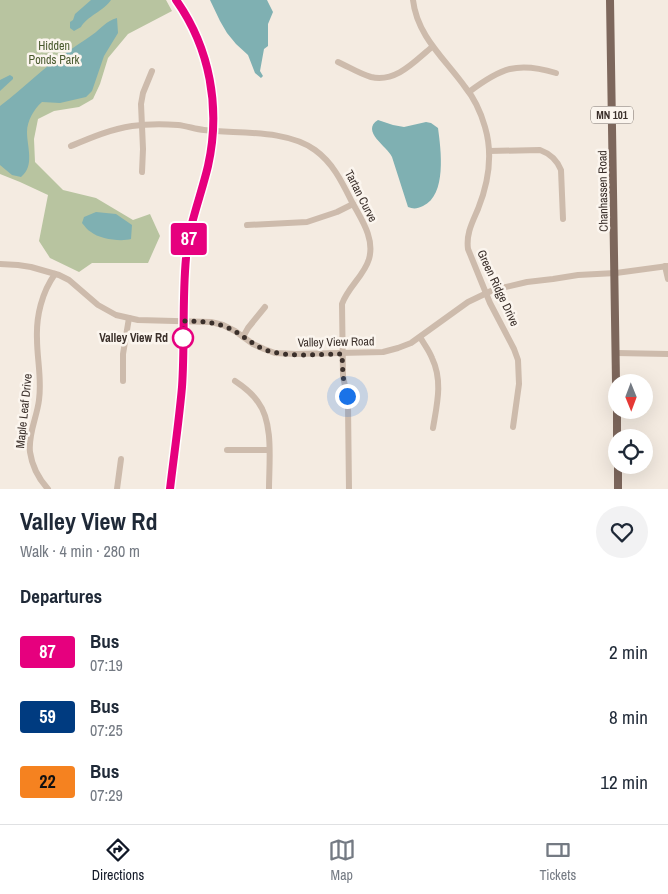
<!DOCTYPE html>
<meta charset="utf-8">
<style>
:root{--surface:#fff;--page:#f2f2f3;--text:#1f2937;--muted:#747a83;--line:#e0e1e3;--accent:#111827}
body{margin:0;font-family:"Archivo Narrow",sans-serif;background:var(--page);color:var(--text);height:100vh;display:flex;flex-direction:column;font-size:19px;white-space:nowrap}
*{box-sizing:border-box;margin:0}
p{font-size:16px;color:var(--muted)}
.icon{flex:none;width:28px;height:28px;fill:none;stroke:currentColor;stroke-width:2;stroke-linecap:round;stroke-linejoin:round}
.map{position:relative;height:489px;overflow:hidden}
.details{display:flex;flex-direction:column;background:var(--surface);flex:1}
.details>*{flex:none}
.badge{padding:0 10px;border-radius:4px;font-size:18px;line-height:32px}
.needle{width:32px;rotate:179deg}
.fabs{position:absolute;left:608px;top:374px;display:grid;gap:10px}
.fabs a{display:grid;place-items:center;width:45px;height:45px;border-radius:50%;background:var(--surface);box-shadow:0 5px 20px #0002;font-size:25px}
.you{position:absolute;width:25px;height:25px;margin:-12px;border:4px solid #fff;border-radius:50%;background:#1a73e8;box-shadow:0 0 0 8px #1a73e833}
.map>.badge{position:absolute;translate:-50% -50%;box-shadow:0 0 0 2px #fff}
h2{padding:0 20px;font-size:19px;line-height:45px}
.round{display:grid;place-items:center;flex:none;width:52px;height:52px;border-radius:26px;background:var(--page)}
.headline{display:flex;align-items:center;justify-content:space-between;height:85px;padding:0 20px}
h1{font-size:24px;font-weight:700;line-height:38px}
ul{padding:0;list-style:none}
li{display:flex;align-items:center;gap:15px;height:65px;padding:0 20px}
li div{flex:1}
li b{display:block;font-size:19px}
li em{font-style:normal}
li .badge{min-width:55px;font-weight:700;text-align:center}
.tab-bar{display:flex;justify-content:space-around;align-items:center;height:70px;border-top:1px solid var(--line);background:var(--surface);font-size:14px;color:var(--muted)}
.tab-bar a{display:grid;justify-items:center;gap:2px}
.tab-bar .selected{color:var(--accent)}
.map>svg:first-child{display:block}
.green{fill:#b8c4a0}
.water{fill:#7fb0b2}
.lines{fill:none;stroke-linecap:round;stroke-linejoin:round}
.minor{stroke:#cdbbac;stroke-width:6}
.major{stroke:#7d675c;stroke-width:8}
.line-casing{stroke:#fff;stroke-width:11}
.line{stroke:#e6007e;stroke-width:8}
.walk{stroke:#3b302b;stroke-width:5;stroke-dasharray:0 9}
.stop-dot{fill:#fff;stroke:#e6007e;stroke-width:2.5}
.labels{text-anchor:middle;dominant-baseline:central;stroke-width:5;stroke-linejoin:round;paint-order:stroke}
.shield{fill:#fbf5ee;stroke:#756b66;stroke-width:1}
.shield-label{font-size:11px;font-weight:bold;fill:#3b302b}
.park-label{font-size:12px;fill:#4a5a2e;stroke:#fbf5ee}
.street-label{font-size:12px;fill:#3b302b;stroke:#fbf5ee}
.stop-label{font-size:12px;font-weight:bold;fill:#3b302b;stroke:#fbf5ee;text-anchor:end}
</style>
<div class="map">
<svg width="668" height="489" viewBox="0 0 668 489">
<rect width="100%" height="100%" fill="#f4ebe1"/>
<polygon class="green" points="0,0 166,0 172,11 128,34 108,58 100,84 93,99 79,107 54,111 38,119 34,139 35,162 63,190 96,198 133,220 150,214 160,236 148,263 92,263 79,272 50,258 39,241 48,195 20,182 0,174"/>
<g class="water">
<path d="M 91,0 L 111,0 C 105,10 86,17 81,27 L 74,31 L 70,28 L 70,22 L 73,20 L 75,14 Z"/>
<polygon points="210,0 267,0 273,12 268,24 268,46 264,49 260,71 263,76 261,78 255,73 248,55 236,44 227,33 220,21"/>
<path d="M 117,18 L 118,33 L 104,56 L 92,91 L 86,97 L 60,103 L 42,102 C 34,109 27,121 27,132 C 27,147 35,166 21,177 L 12,175 L 0,165 L 0,106 C 12,97 24,86 36,76 C 53,61 73,48 92,35 C 102,28 106,21 117,18 Z"/>
<polygon points="10,75 13,77 13,79 0,91 0,80"/>
<path d="M 378,120 L 393,125 L 404,127 L 426,122 L 431,123 L 438,128 C 441,150 447,195 423,206 C 417,209 413,209 408,207 L 392,157 C 388,147 360,131 378,120 Z"/>
<path d="M 96,212 L 116,214 L 132,225 L 131,239 C 121,242 99,239 91,232 C 87,230 85,226 82,223 L 84,217 Z"/>
</g>
<g class="lines">
<g class="minor">
<path d="M 413,0 C 417,36 445,59 465,87 C 475,99 481,113 485,127 C 493,154 488,184 478,209 C 472,223 466,234 468,249 L 490,303 L 514,349 L 518,360 L 519,384 L 513,427"/>
<path d="M 338,62 C 349,67 360,74 371,77 C 396,83 415,61 432,47"/>
<path d="M 469,92 C 501,68 517,61 556,73"/>
<path d="M 71,146 C 90,138 111,129 132,126 C 147,124 163,124 178,125 C 187,126 195,129 204,130 C 238,134 286,129 315,150 C 333,163 342,182 352,202 C 361,219 375,238 369,259 C 364,276 348,287 342,304 L 343,376 L 347,396 L 348,406 L 349,489"/>
<path d="M 489,151 L 540,150 C 551,154 557,160 561,170 L 563,219"/>
<polyline points="142,172 143,149 141,104 143,93 152,71"/>
<polyline points="247,225 307,222 337,212 353,204"/>
<polyline points="0,264 18,265 31,267 59,275 69,280 98,305 116,315 138,320 211,322 223,325 235,331 253,344 264,349 275,353 296,354 383,352 398,348 411,343 468,302 493,290 527,282 553,279 578,275 616,273 668,266"/>
<polyline points="665,266 668,279"/>
<polyline points="243,337 248,328 265,307"/>
<path d="M 420,337 C 424,344 429,350 432,358 C 443,381 437,404 433,428"/>
<polyline points="616,353 668,354"/>
<polyline points="123,381 123,354 129,318"/>
<path d="M 235,381 C 244,387 252,393 258,402 C 274,423 269,463 269,489"/>
<polyline points="227,450 269,450"/>
<path d="M 48,489 C 39,479 32,466 30,452 C 28,434 37,417 39,400 C 42,379 37,359 37,339 C 36,316 42,292 55,274"/>
<polyline points="117,489 121,459"/>
<path d="M 170,489 C 174,455 179,421 182,387 C 185,344 182,301 186,258 C 188,227 201,196 208,166 C 221,108 210,48 175,0"/>
</g>
<g class="major">
<polyline points="610,0 616,382"/>
<polyline points="617,410 617,438"/>
<polyline points="618,465 618,489"/>
</g>
</g>
<g class="lines">
<defs>
<path id="line" d="M 170,489 C 174,455 179,421 182,387 C 185,344 182,301 186,258 C 188,227 201,196 208,166 C 221,108 210,48 176,0"/>
</defs>
<use href="#line" class="line-casing"/>
<use href="#line" class="line"/>
<path class="walk" d="M 183,338 L 184,321 C 202,321 220,322 236,332 C 246,338 255,346 266,350 C 289,358 318,354 342,354 L 343,376 L 347,396"/>
</g>
<circle class="stop-dot" cx="183" cy="338" r="10"/>
<g class="labels">
<rect class="shield" x="591" y="106.5" width="42" height="17" rx="4"/>
<g class="shield-label">
<text x="612" y="115">MN 101</text>
</g>
<g class="park-label">
<text x="54" y="46">Hidden<tspan x="54" dy="14">Ponds Park</tspan></text>
</g>
<g class="street-label">
<text transform="translate(603 191) rotate(-91)">Chanhassen Road</text>
<text transform="translate(361 196) rotate(63)">Tartan Curve</text>
<text transform="translate(498 288) rotate(65)">Green Ridge Drive</text>
<text transform="translate(336 342) rotate(-1)">Valley View Road</text>
<text transform="translate(24 411) rotate(-84)">Maple Leaf Drive</text>
</g>
<g class="stop-label">
<text x="168" y="338">Valley View Rd</text>
</g>
</g>
</svg>
<div class="fabs">
<a><svg class="needle" viewBox="-14 -14 28 28"><path d="M0-13l5 13h-10z" fill="#e53935"/><path d="M0 13l5-13h-10z" fill="#747a83"/></svg></a>
<a><svg class="icon" aria-label="locate" viewBox="0 0 24 24"><circle cx="12" cy="12" r="6"/><path d="M12 2v4M12 18v4M2 12h4M18 12h4"/></svg></a>
</div>
<div class="you" style="left:347px;top:396px"></div>
<b class="badge" style="left:189px;top:239px;background:#e6007e;color:#fff">87</b>
</div>
<section class="details">
<div class="headline"><div><h1>Valley View Rd</h1><p>Walk · 4 min · 280 m</p></div><a class="round"><svg class="icon" aria-label="heart" viewBox="0 0 24 24"><path d="M12 20l-8-8c-3-5 5-10 8-4 3-6 11-1 8 4z"/></svg></a></div>
<h2>Departures</h2>
<ul>
<li><span class="badge" style="background:#e6007e;color:#fff">87</span><div><b>Bus</b><p>07:19</p></div><em>2 min</em></li>
<li><span class="badge" style="background:#003b80;color:#fff">59</span><div><b>Bus</b><p>07:25</p></div><em>8 min</em></li>
<li><span class="badge" style="background:#f58220;color:#111">22</span><div><b>Bus</b><p>07:29</p></div><em>12 min</em></li>
</ul>
</section>
<nav class="tab-bar">
<a class="selected"><svg class="icon" aria-label="directions" viewBox="0 0 24 24"><path d="M12 3l9 9-9 9-9-9zM9 14v-3h6M13 9l2 2-2 2"/></svg>Directions</a>
<a><svg class="icon" aria-label="map" viewBox="0 0 24 24"><path d="M3 6l6-2 6 2 6-2v14l-6 2-6-2-6 2zM9 4v14M15 6v14"/></svg>Map</a>
<a><svg class="icon" aria-label="tickets" viewBox="0 0 24 24"><path d="M3 7h18v10H3zM15 7v10"/></svg>Tickets</a>
</nav>
